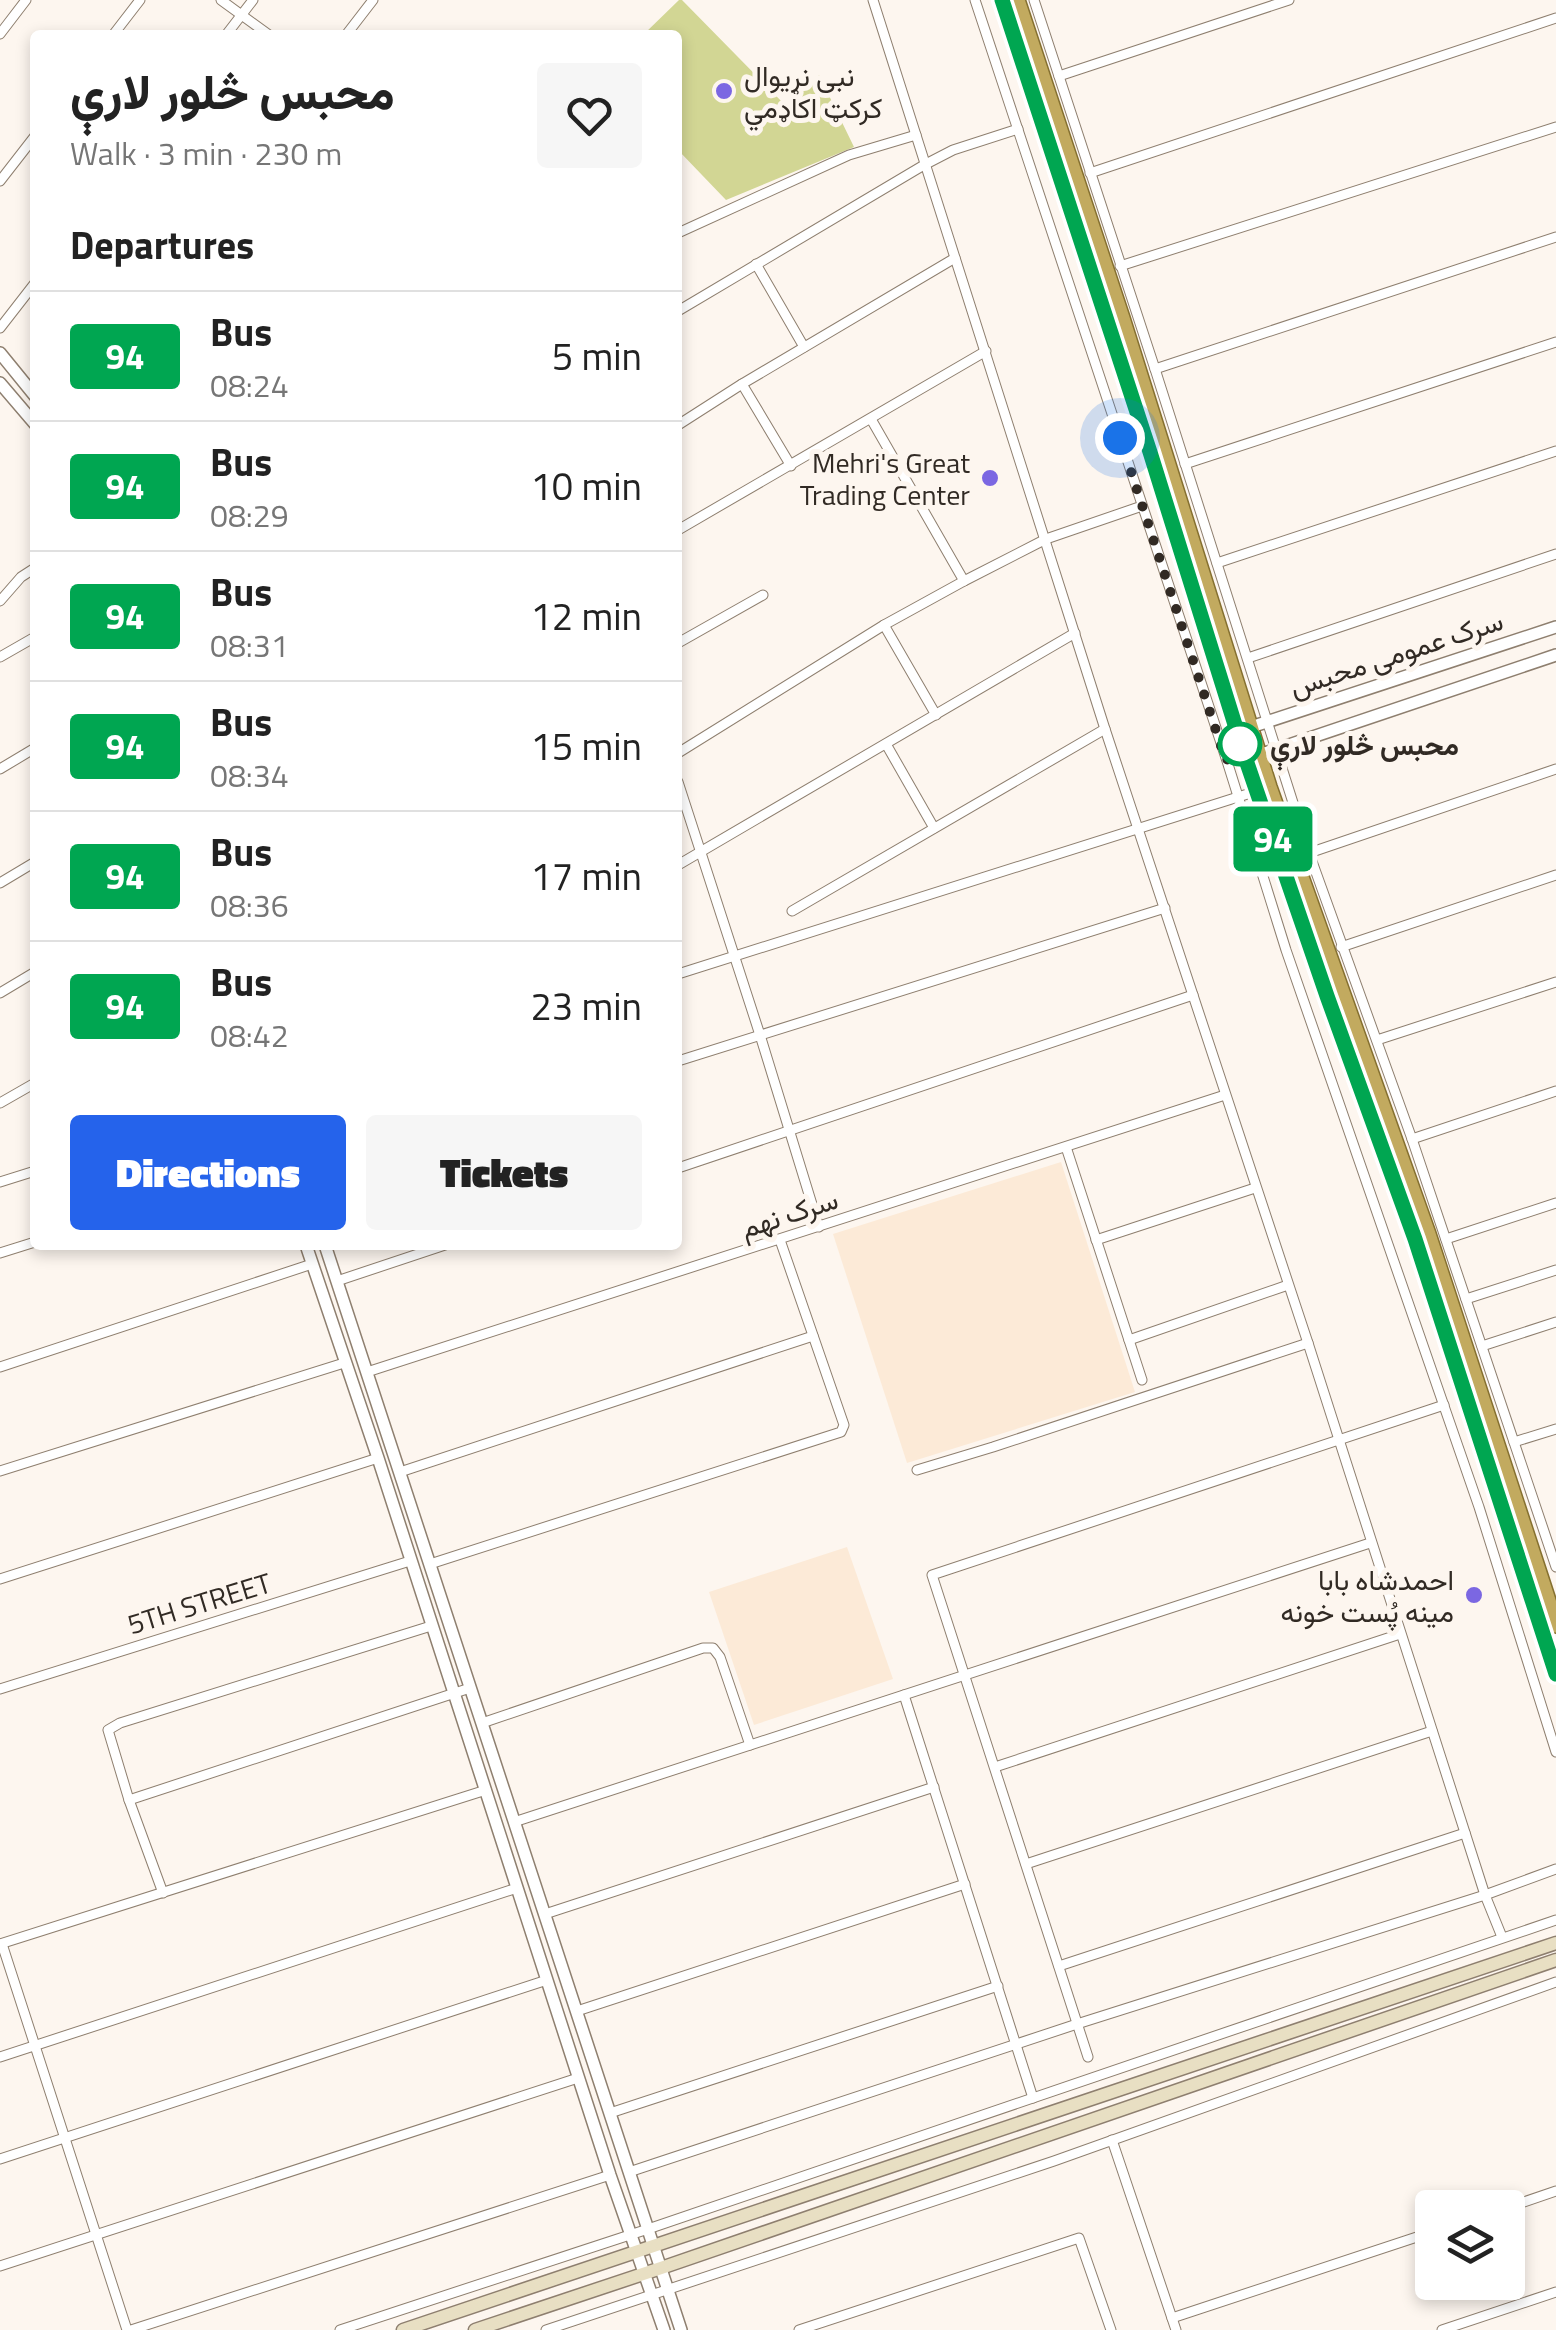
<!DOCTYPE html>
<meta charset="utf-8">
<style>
:root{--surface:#fff;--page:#f6f6f6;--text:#222;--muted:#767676;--line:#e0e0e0;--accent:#2563eb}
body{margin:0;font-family:"Titillium Web",Vazirmatn,sans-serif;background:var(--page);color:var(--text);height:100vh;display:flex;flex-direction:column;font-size:38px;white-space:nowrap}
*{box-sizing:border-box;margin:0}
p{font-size:32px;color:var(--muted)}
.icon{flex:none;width:55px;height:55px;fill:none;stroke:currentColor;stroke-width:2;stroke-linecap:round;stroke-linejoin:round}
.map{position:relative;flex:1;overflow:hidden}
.side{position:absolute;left:30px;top:30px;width:652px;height:1220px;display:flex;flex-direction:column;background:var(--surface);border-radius:10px;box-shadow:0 5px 15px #0003}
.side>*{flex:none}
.badge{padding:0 20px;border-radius:8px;font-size:35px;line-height:65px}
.buttons{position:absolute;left:1415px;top:2190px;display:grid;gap:20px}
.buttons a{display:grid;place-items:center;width:110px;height:110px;border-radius:10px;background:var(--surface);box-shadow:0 5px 15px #0003;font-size:50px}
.you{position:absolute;width:50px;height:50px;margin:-25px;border:8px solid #fff;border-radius:50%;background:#1a73e8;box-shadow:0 0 0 15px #1a73e833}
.map>.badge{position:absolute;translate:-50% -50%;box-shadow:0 0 0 5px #fff}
h2{padding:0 40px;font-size:38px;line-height:90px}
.round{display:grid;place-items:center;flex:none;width:105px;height:105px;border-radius:10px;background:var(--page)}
.summary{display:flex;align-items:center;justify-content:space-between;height:170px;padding:0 40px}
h1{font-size:48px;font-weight:800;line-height:75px}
.primary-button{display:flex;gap:20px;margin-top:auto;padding:20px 40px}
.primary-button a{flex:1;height:115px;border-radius:10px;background:var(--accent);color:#fff;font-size:40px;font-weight:800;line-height:115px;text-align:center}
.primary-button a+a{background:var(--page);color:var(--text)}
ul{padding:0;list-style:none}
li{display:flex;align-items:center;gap:30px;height:130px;padding:0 40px;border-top:2px solid var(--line)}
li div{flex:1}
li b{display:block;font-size:38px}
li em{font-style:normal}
li .badge{min-width:110px;font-weight:700;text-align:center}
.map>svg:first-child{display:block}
.built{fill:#fcead7}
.green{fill:#d2d694}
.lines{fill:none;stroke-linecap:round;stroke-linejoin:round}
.minor-casing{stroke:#8e7f6f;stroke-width:11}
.tertiary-casing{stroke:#8e7f6f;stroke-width:14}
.secondary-casing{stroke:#8e7f6f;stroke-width:15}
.trunk-casing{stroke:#857030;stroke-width:18}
.minor{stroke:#fff;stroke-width:9}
.tertiary{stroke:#fff;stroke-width:11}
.secondary{stroke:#e8dfc3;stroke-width:12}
.trunk{stroke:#c2aa5f;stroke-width:15}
.line-casing{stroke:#fff;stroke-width:22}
.line{stroke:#00a651;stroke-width:15}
.walk{stroke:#312a24;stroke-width:10;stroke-dasharray:0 18}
.poi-dot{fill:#7b67e2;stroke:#fdf6ef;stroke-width:4}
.stop-dot{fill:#fff;stroke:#00a651;stroke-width:5}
.labels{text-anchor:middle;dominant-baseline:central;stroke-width:10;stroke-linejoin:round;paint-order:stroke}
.poi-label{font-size:28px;fill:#312a24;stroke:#fdf6ef;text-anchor:end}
.street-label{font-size:28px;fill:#312a24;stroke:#fdf6ef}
.stop-label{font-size:28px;font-weight:bold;fill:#312a24;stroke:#fdf6ef;text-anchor:start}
</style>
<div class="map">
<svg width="1556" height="2330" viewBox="0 0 1556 2330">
<rect width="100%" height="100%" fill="#fdf6ef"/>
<g class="built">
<polygon points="1061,1162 1135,1392 907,1463 833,1234"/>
<polygon points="847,1547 893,1679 754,1725 709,1592"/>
</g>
<polygon class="green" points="679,0 682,0 786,106 819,75 854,147 726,200 678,150 678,35 643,35"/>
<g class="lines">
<defs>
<g id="minor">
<polyline points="221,0 269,35"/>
<polyline points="873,0 1105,729 1308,1343 1485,1895 1502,1937"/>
<polyline points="975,0 1227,761 1286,950 1479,1507 1556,1752"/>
<polyline points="1034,0 1155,369 1309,853 1412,1139 1556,1567"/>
<polyline points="0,34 26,0"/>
<polyline points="113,35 140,0"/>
<polyline points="226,35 253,0"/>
<polyline points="346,35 373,0"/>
<polyline points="1059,76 1289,0"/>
<polyline points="1090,173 1556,18"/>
<polyline points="0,181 35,136"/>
<polyline points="678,233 849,155 916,135"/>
<polyline points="756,264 804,347"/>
<polyline points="1120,266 1556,127"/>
<polyline points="678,311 924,165 953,150 1018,129"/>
<polyline points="0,328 35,283"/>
<polyline points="1155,369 1556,237"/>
<polyline points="742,384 791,466"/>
<polyline points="871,419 964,581"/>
<polyline points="678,425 742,384 955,258"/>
<polyline points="1185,464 1556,342"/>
<polyline points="678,530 986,351"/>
<polyline points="1217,563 1556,451"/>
<polyline points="0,601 21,577 35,568"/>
<polyline points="884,625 936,715"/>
<polyline points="678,643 763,595"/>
<polyline points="0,657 35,637"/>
<polyline points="1248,658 1556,554"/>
<polyline points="886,744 934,828"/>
<polyline points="678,753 884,625 964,581 1046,539 1142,506"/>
<polyline points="0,769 35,748"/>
<polyline points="678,782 760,1035 819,1227"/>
<polyline points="1309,853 1556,769"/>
<polyline points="678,865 1075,633"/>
<polyline points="0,883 35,862"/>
<polyline points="792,911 1105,729"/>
<polyline points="1341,947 1556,875"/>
<polyline points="678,974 1257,791"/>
<polyline points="0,993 35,972"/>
<polyline points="1377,1040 1556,982"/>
<polyline points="678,1061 1165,908"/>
<polyline points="0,1103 35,1083"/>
<polyline points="1412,1139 1556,1091"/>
<polyline points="1066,1147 1142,1380"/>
<polyline points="678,1168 1193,995"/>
<polyline points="0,1182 35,1171"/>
<polyline points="1446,1239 1556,1203"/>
<polyline points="1096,1240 1255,1188"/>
<polyline points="0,1253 35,1242"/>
<polyline points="337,1281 445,1245"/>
<polyline points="1466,1299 1556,1270"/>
<polyline points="1129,1340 1288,1285"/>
<polyline points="1482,1346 1556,1322"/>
<polyline points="0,1367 312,1264"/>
<polyline points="367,1372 1225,1095"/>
<polyline points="1514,1442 1556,1429"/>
<polyline points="917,1470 993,1447 1308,1343"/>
<polyline points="0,1471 344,1363"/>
<polyline points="400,1472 813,1336"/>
<polyline points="430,1564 841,1432 844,1425 780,1240"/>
<polyline points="0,1579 378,1458"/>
<polyline points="0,1689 410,1561"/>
<polyline points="904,1695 1033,2098"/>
<polyline points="482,1723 703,1648 713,1648 720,1657 750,1745"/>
<polyline points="995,1767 1400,1634"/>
<polyline points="129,1800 470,1688"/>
<polyline points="514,1822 1370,1543"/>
<polyline points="1026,1864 1432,1731"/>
<polyline points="163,1893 129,1800 108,1730 120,1723 431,1626"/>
<polyline points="545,1914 934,1787"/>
<polyline points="0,1944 486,1790"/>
<polyline points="2,1944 127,2330"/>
<polyline points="1059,1966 1465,1833"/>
<polyline points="577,2011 965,1884"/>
<polyline points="0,2057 517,1888"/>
<polyline points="1088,2057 932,1575 1444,1405"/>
<polyline points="610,2113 998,1986"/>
<polyline points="1112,2140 1176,2330"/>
<polyline points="0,2159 547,1980"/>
<polyline points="629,2172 1077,2024 1485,1895 1556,1869"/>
<polyline points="1506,2208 1556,2191"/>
<polyline points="0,2266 578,2078"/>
<polyline points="1172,2318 1432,2232"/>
<polyline points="131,2330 610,2175"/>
<polyline points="340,2330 648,2229 1556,1920"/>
<polyline points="546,2330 1054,2161 1556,1982"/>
<polyline points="799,2330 1079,2238 1111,2330"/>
<polyline points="1442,2330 1556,2292"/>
</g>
<g id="tertiary">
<polyline points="0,353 35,396"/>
<polyline points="0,383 35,424"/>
<polyline points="1251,727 1556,627"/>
<polyline points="1259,755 1556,655"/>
<polyline points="306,1245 378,1458 610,2175 664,2330"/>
<polyline points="325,1245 681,2330"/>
</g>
<g id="secondary">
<polyline points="403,2330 1556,1943"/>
<polyline points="475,2330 661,2268 1556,1960"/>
</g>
<g id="trunk">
<polyline points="1002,0 1149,452 1256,791 1327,996 1415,1239 1556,1675"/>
<polyline points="1017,0 1122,318 1269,787 1428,1234 1556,1625"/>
</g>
</defs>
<use href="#minor" class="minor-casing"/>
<use href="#tertiary" class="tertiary-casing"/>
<use href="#secondary" class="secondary-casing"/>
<use href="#trunk" class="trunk-casing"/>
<use href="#minor" class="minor"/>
<use href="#tertiary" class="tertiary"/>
<use href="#secondary" class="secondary"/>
<use href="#trunk" class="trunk"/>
</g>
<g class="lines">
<defs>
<polyline id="line" points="1002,0 1150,452 1246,760 1327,996 1415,1239 1556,1674"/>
</defs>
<use href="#line" class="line-casing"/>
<use href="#line" class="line"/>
<polyline class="walk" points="1120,438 1226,761 1240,744"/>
</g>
<g class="poi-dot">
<circle cx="724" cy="91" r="10"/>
<circle cx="990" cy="478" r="10"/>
<circle cx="1474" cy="1595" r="10"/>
</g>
<circle class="stop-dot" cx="1240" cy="744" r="20"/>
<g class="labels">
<g class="poi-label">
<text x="744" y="75" text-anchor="start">نبی نړیوال<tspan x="744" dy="32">کرکټ اکاډمي</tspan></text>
<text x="970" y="462">Mehri's Great<tspan x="970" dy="32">Trading Center</tspan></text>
<text x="1454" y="1579">احمدشاه بابا<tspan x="1454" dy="32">مینه پُست خونه</tspan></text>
</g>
<g class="street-label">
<text transform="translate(1396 653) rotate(-18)">سرک عمومی محبس</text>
<text transform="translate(789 1213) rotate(-18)">سرک نهم</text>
<text transform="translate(199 1603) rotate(-17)">5TH STREET</text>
</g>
<g class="stop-label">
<text x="1270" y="744">محبس څلور لارې</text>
</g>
</g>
</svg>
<div class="buttons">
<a><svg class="icon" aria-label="layers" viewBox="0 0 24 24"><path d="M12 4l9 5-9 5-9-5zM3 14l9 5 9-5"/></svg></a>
</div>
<div class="you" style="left:1120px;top:438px"></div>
<b class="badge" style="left:1273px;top:839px;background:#00a651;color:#fff">94</b>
<section class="side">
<div class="summary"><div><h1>محبس څلور لارې</h1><p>Walk · 3 min · 230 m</p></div><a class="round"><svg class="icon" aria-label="heart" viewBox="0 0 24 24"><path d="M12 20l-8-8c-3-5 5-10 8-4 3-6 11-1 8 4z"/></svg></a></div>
<h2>Departures</h2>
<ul>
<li><span class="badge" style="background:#00a651;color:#fff">94</span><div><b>Bus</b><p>08:24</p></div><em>5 min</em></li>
<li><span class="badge" style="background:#00a651;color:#fff">94</span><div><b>Bus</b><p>08:29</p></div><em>10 min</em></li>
<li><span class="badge" style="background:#00a651;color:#fff">94</span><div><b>Bus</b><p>08:31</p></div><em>12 min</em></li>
<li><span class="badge" style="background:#00a651;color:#fff">94</span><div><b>Bus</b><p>08:34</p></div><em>15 min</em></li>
<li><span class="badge" style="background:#00a651;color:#fff">94</span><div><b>Bus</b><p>08:36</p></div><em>17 min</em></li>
<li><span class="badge" style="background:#00a651;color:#fff">94</span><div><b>Bus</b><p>08:42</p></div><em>23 min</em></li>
</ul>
<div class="primary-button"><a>Directions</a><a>Tickets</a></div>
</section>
</div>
